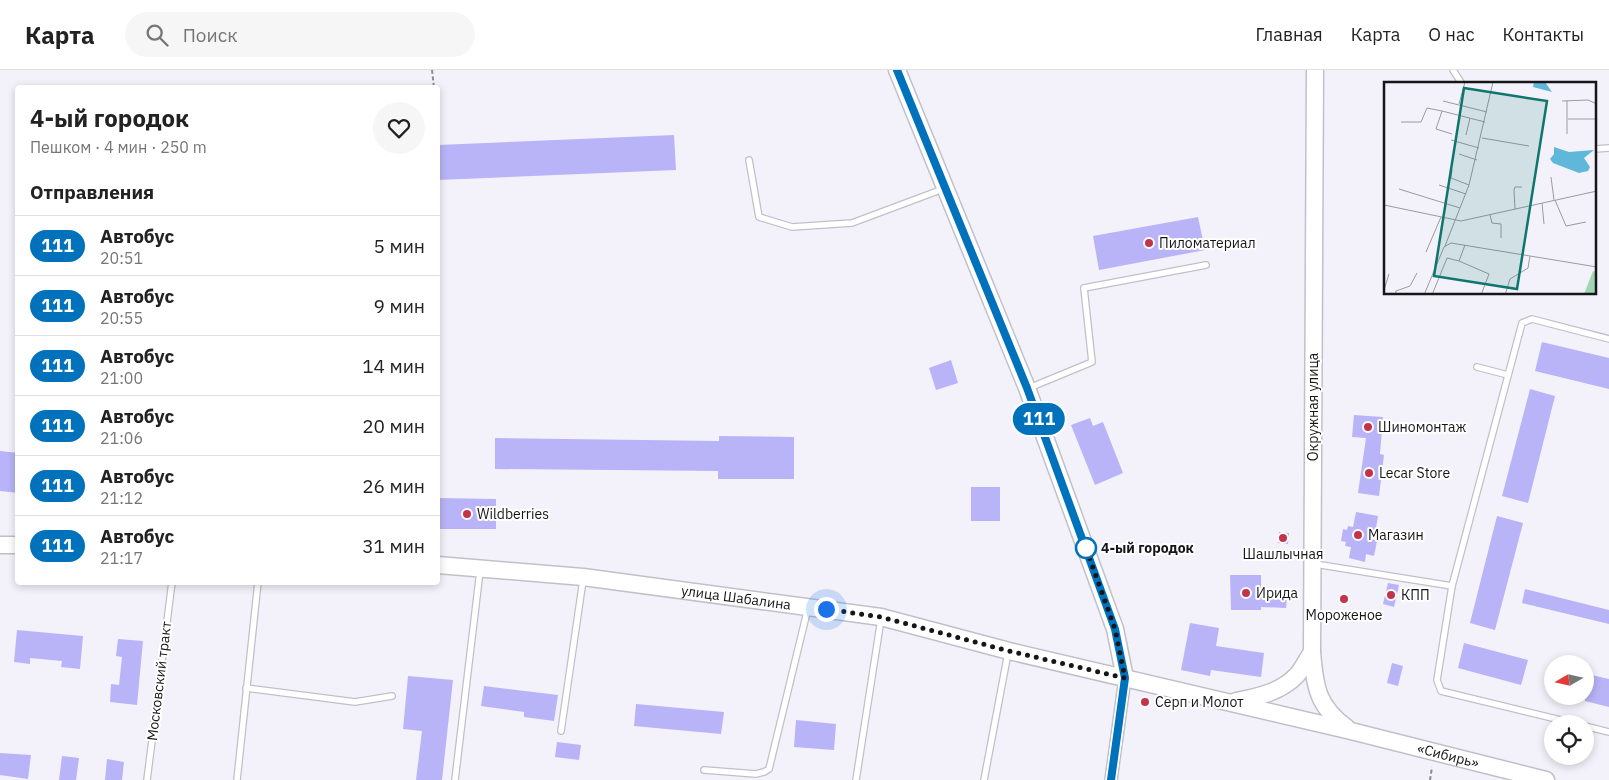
<!DOCTYPE html>
<html lang="ru">
<meta charset="utf-8">
<style>
:root{--surface:#fff;--page:#f6f6f6;--text:#222;--muted:#767676;--line:#e0e0e0}
body{margin:0;font-family:"IBM Plex Sans",sans-serif;background:var(--page);color:var(--text);height:100vh;display:flex;flex-direction:column;font-size:19px;white-space:nowrap}
*{box-sizing:border-box;margin:0}
p{font-size:16px;color:var(--muted)}
.icon{flex:none;width:28px;height:28px;fill:none;stroke:currentColor;stroke-width:2;stroke-linecap:round;stroke-linejoin:round}
.map{position:relative;flex:1;overflow:hidden}
.drawer{position:absolute;left:15px;top:15px;width:425px;height:500px;display:flex;flex-direction:column;background:var(--surface);border-radius:5px;box-shadow:0 2px 8px #0003}
.drawer>*{flex:none}
.badge{padding:0 10px;border-radius:16px;font-size:18px;line-height:32px}
.needle{width:32px;rotate:261deg}
.tools{position:absolute;left:1544px;top:585px;display:grid;gap:10px}
.tools a{display:grid;place-items:center;width:50px;height:50px;border-radius:50%;background:var(--surface);box-shadow:0 2px 8px #0003;font-size:25px}
.you{position:absolute;width:25px;height:25px;margin:-12px;border:4px solid #fff;border-radius:50%;background:#1a73e8;box-shadow:0 0 0 8px #1a73e833}
.map>.badge{position:absolute;translate:-50% -50%;box-shadow:0 0 0 2px #fff}
h2{padding:0 15px;font-size:19px;line-height:45px}
.round{display:grid;place-items:center;flex:none;width:52px;height:52px;border-radius:26px;background:var(--page)}
.head{display:flex;align-items:center;justify-content:space-between;height:85px;padding:0 15px}
h1{font-size:24px;font-weight:700;line-height:38px}
ul{padding:0;list-style:none}
li{display:flex;align-items:center;gap:15px;height:60px;padding:0 15px;border-top:1px solid var(--line)}
li div{flex:1}
li b{display:block;font-size:19px}
li em{font-style:normal}
li .badge{min-width:55px;font-weight:700;text-align:center}
header{display:flex;align-items:center;gap:30px;box-sizing:border-box;height:70px;padding:0 25px;background:var(--surface);border-bottom:1px solid var(--line)}
header strong{font-size:24px}
nav{display:flex;gap:28px;margin-inline-start:auto;font-size:18px}
.search{width:350px;height:45px;background:var(--page);display:flex;align-items:center;gap:12px;box-sizing:border-box;padding:0 18px;border-radius:28px;color:var(--muted);font-size:19px}
.map>svg:first-child{display:block}
.building{fill:#b9b3f8}
.lines{fill:none;stroke-linecap:round;stroke-linejoin:round}
.lane-casing{stroke:#c1c0c9;stroke-width:8}
.street-casing{stroke:#c1c0c9;stroke-width:14}
.secondary-casing{stroke:#c1c0c9;stroke-width:19}
.path{stroke:#8b8b91;stroke-width:2;stroke-dasharray:4 2.5;stroke-linecap:butt}
.lane{stroke:#fff;stroke-width:5.5}
.street{stroke:#fff;stroke-width:11}
.secondary{stroke:#fff;stroke-width:16}
.line-casing{stroke:#fff;stroke-width:11}
.line{stroke:#0072bc;stroke-width:8}
.walk{stroke:#161619;stroke-width:5;stroke-dasharray:0 9}
.poi-dot{fill:#c33349;stroke:#fff;stroke-width:2}
.stop-dot{fill:#fff;stroke:#0072bc;stroke-width:2.5}
.labels{text-anchor:middle;dominant-baseline:central;stroke-width:4;stroke-linejoin:round;paint-order:stroke}
.poi-label{font-size:14px;fill:#161619;stroke:#fff;text-anchor:start}
.street-label{font-size:14px;fill:#161619;stroke:#fff}
.stop-label{font-size:14px;font-weight:bold;fill:#161619;stroke:#fff;text-anchor:start}
.inset-road{fill:none;stroke:#9b9aa1;stroke-width:1}
.view{fill:#0f766e;fill-opacity:0.15;stroke:#0f766e;stroke-width:2.5}
.inset-edge{fill:none;stroke:#161619;stroke-width:2.5}
</style>
<header>
<strong>Карта</strong>
<div class="search"><svg class="icon" aria-label="search" viewBox="0 0 24 24"><circle cx="10" cy="10" r="6"/><path d="M15 15l6 6"/></svg>Поиск</div>
<nav><a>Главная</a><a>Карта</a><a>О нас</a><a>Контакты</a></nav>
</header>
<div class="map">
<svg width="1609" height="710" viewBox="0 0 1609 710">
<rect width="100%" height="100%" fill="#f3f2fb"/>
<g class="building">
<polygon points="674,65 676,100 438,110 438,75"/>
<polygon points="1198,147 1205,180 1099,200 1093,166"/>
<polygon points="1542,272 1609,288 1609,319 1535,301"/>
<polygon points="951,290 958,313 936,320 929,298"/>
<polygon points="1530,319 1555,326 1528,433 1502,426"/>
<polygon points="1354,345 1383,347 1380,384 1384,385 1379,426 1358,423 1366,368 1352,367"/>
<polygon points="1090,348 1093,356 1103,352 1123,403 1095,415 1071,355"/>
<polygon points="719,366 794,367 794,409 718,409 718,401 495,399 495,368 719,371"/>
<polygon points="0,381 18,383 18,423 0,421"/>
<rect x="971" y="417" width="29" height="34"/>
<polygon points="438,428 496,429 496,459 438,459"/>
<polygon points="1356,442 1378,446 1374,470 1377,471 1374,486 1366,484 1365,492 1349,488 1351,477 1345,476 1346,472 1341,471 1343,459 1347,460 1348,456 1353,457"/>
<polygon points="1497,446 1523,453 1495,560 1470,553"/>
<polygon points="1279,462 1289,463 1288,474 1278,473"/>
<polygon points="1230,505 1261,505 1261,524 1287,526 1286,538 1261,537 1261,540 1231,540"/>
<polygon points="1388,513 1399,515 1394,537 1383,534"/>
<polygon points="1525,519 1609,540 1609,554 1522,533"/>
<polygon points="1190,553 1219,558 1216,576 1264,583 1261,607 1211,600 1210,606 1181,600"/>
<polygon points="17,560 83,566 80,599 61,597 62,591 30,588 30,594 14,592"/>
<polygon points="118,569 143,571 137,635 110,632 111,614 119,615 122,587 116,586"/>
<polygon points="1464,573 1528,590 1521,615 1458,598"/>
<polygon points="1392,593 1403,596 1398,616 1387,613"/>
<polygon points="1587,604 1609,609 1609,637 1585,631 1585,612"/>
<polygon points="408,606 453,610 442,710 416,710 422,661 403,659"/>
<polygon points="484,616 558,625 554,651 524,647 524,642 481,636"/>
<polygon points="636,634 724,642 721,664 634,656"/>
<polygon points="796,650 836,654 834,680 794,677"/>
<polygon points="557,672 581,675 579,690 555,687"/>
<polygon points="0,683 31,685 28,709 0,705"/>
<polygon points="62,686 79,688 76,710 59,710"/>
<polygon points="107,689 124,692 122,710 105,710"/>
</g>
<g class="lines">
<defs>
<g id="lane">
<polyline points="1453,0 1462,14"/>
<polyline points="1595,79 1609,78"/>
<polyline points="749,90 759,147 792,157 852,153 943,119"/>
<polyline points="1477,297 1508,305"/>
<polyline points="1029,318 1092,292 1084,218 1206,195"/>
<polyline points="1315,494 1452,516 1522,253 1532,249 1609,269"/>
<polyline points="1452,516 1437,610 1441,621 1577,654"/>
<polyline points="246,618 355,632 392,626"/>
<polyline points="1585,656 1609,662"/>
<polyline points="561,661 583,510"/>
<polyline points="704,700 756,704 764,702 769,699 808,538"/>
<polyline points="147,710 172,512"/>
<polyline points="237,710 258,512"/>
<polyline points="455,710 480,501"/>
<polyline points="856,710 881,549"/>
<polyline points="984,710 1008,583"/>
</g>
<polyline id="street" points="1111,710 1125,608"/>
<g id="secondary">
<polyline points="897,0 1027,318 1115,559 1125,608"/>
<path d="M 1315,0 L 1312,582 C 1315,617 1317,636 1347,658"/>
<polyline points="0,475 18,475"/>
<path id="s1" d="M 438,495 L 583,507 L 881,547 L 1009,581 L 1351,661 L 1546,710"/>
<path d="M 1236,631 C 1258,627 1281,622 1297,605 C 1303,598 1307,589 1312,582"/>
</g>
</defs>
<use href="#lane" class="lane-casing"/>
<use href="#street" class="street-casing"/>
<use href="#secondary" class="secondary-casing"/>
<g class="path">
<polyline points="432,0 434,18"/>
<polyline points="1430,710 1432,697"/>
</g>
<use href="#lane" class="lane"/>
<use href="#street" class="street"/>
<use href="#secondary" class="secondary"/>
</g>
<g class="lines">
<defs>
<polyline id="line" points="897,0 1027,318 1115,559 1125,608 1111,710"/>
</defs>
<use href="#line" class="line-casing"/>
<use href="#line" class="line"/>
<polyline class="walk" points="826,539 881,547 1009,581 1125,608 1115,559 1086,478"/>
</g>
<g class="poi-dot">
<circle cx="1149" cy="173" r="5"/>
<circle cx="1368" cy="357" r="5"/>
<circle cx="1369" cy="403" r="5"/>
<circle cx="467" cy="444" r="5"/>
<circle cx="1358" cy="465" r="5"/>
<circle cx="1283" cy="468" r="5"/>
<circle cx="1246" cy="523" r="5"/>
<circle cx="1391" cy="525" r="5"/>
<circle cx="1344" cy="529" r="5"/>
<circle cx="1145" cy="632" r="5"/>
</g>
<circle class="stop-dot" cx="1086" cy="478" r="10"/>
<g class="labels">
<g class="poi-label">
<text x="1159" y="173">Пиломатериал</text>
<text x="1378" y="357">Шиномонтаж</text>
<text x="1379" y="403">Lecar Store</text>
<text x="477" y="444">Wildberries</text>
<text x="1368" y="465">Магазин</text>
<text x="1283" y="484" text-anchor="middle">Шашлычная</text>
<text x="1256" y="523">Ирида</text>
<text x="1401" y="525">КПП</text>
<text x="1344" y="545" text-anchor="middle">Мороженое</text>
<text x="1155" y="632">Серп и Молот</text>
</g>
<g class="street-label">
<text transform="translate(1313 337) rotate(-90)">Окружная улица</text>
<text stroke="none"><textPath href="#s1" startOffset="300">улица Шабалина</textPath></text>
<text transform="translate(159 611) rotate(-83)">Московский тракт</text>
<text stroke="none"><textPath href="#s1" startOffset="1030">«Сибирь»</textPath></text>
</g>
<g class="stop-label">
<text x="1101" y="478">4-ый городок</text>
</g>
</g>
<g transform="translate(1384 12)">
<rect width="212" height="212" fill="#f3f2fb"/>
<path d="M 209,189 L 212,190 L 212,212 L 200,212 Z" fill="#a1d6b5"/>
<path d="M 150,0 L 161,0 L 168,10 L 149,5 ZM 170,65 L 185,70 L 210,68 L 200,76 L 206,85 L 204,89 L 195,91 L 169,81 L 166,77 L 170,72 Z" fill="#5fb7d9"/>
<path class="inset-road" d="M 59,19 L 103,30M 178,19 L 204,18 L 213,22M 75,22 L 81,0M 184,37 L 213,37M 17,40 L 37,40 L 43,26 L 58,29M 68,52 L 52,47 L 58,29 L 101,40M 183,52 L 183,19M 82,53 L 86,36M 98,56 L 145,64M 67,58 L 95,66M 75,72 L 93,78M 68,88 L 67,96 L 85,103M 167,95 L 170,118M 55,103 L 82,112M 15,107 L 76,126M 171,118 L 182,144 L 202,140M 158,121 L 160,142M 0,123 L 77,139 L 213,109M 131,127 L 130,108 L 131,105 L 138,105M 106,133 L 108,141 L 117,142 L 117,156M 81,163 L 75,179 L 105,192 L 97,213M 61,164 L 85,103 L 109,0M 42,170 L 57,135M 0,208 L 5,192M 11,213 L 12,209 L 26,204 L 33,191M 40,213 L 60,165 L 67,161 L 213,185M 48,213 L 63,176 L 75,179M 121,213 L 126,197 L 144,186 L 146,174"/>
<path class="view" d="M 80,6 L 163,19 L 133,207 L 50,194 Z"/>
<rect width="212" height="212" class="inset-edge"/>
</g>
</svg>
<div class="tools">
<a><svg class="needle" viewBox="-14 -14 28 28"><path d="M0-13l5 13h-10z" fill="#e53935"/><path d="M0 13l5-13h-10z" fill="#767676"/></svg></a>
<a><svg class="icon" aria-label="locate" viewBox="0 0 24 24"><circle cx="12" cy="12" r="6"/><path d="M12 2v4M12 18v4M2 12h4M18 12h4"/></svg></a>
</div>
<div class="you" style="left:826px;top:539px"></div>
<b class="badge" style="left:1039px;top:349px;background:#0072bc;color:#fff">111</b>
<section class="drawer">
<div class="head"><div><h1>4-ый городок</h1><p>Пешком · 4 мин · 250 m</p></div><a class="round"><svg class="icon" aria-label="heart" viewBox="0 0 24 24"><path d="M12 20l-8-8c-3-5 5-10 8-4 3-6 11-1 8 4z"/></svg></a></div>
<h2>Отправления</h2>
<ul>
<li><span class="badge" style="background:#0072bc;color:#fff">111</span><div><b>Автобус</b><p>20:51</p></div><em>5 мин</em></li>
<li><span class="badge" style="background:#0072bc;color:#fff">111</span><div><b>Автобус</b><p>20:55</p></div><em>9 мин</em></li>
<li><span class="badge" style="background:#0072bc;color:#fff">111</span><div><b>Автобус</b><p>21:00</p></div><em>14 мин</em></li>
<li><span class="badge" style="background:#0072bc;color:#fff">111</span><div><b>Автобус</b><p>21:06</p></div><em>20 мин</em></li>
<li><span class="badge" style="background:#0072bc;color:#fff">111</span><div><b>Автобус</b><p>21:12</p></div><em>26 мин</em></li>
<li><span class="badge" style="background:#0072bc;color:#fff">111</span><div><b>Автобус</b><p>21:17</p></div><em>31 мин</em></li>
</ul>
</section>
</div>
